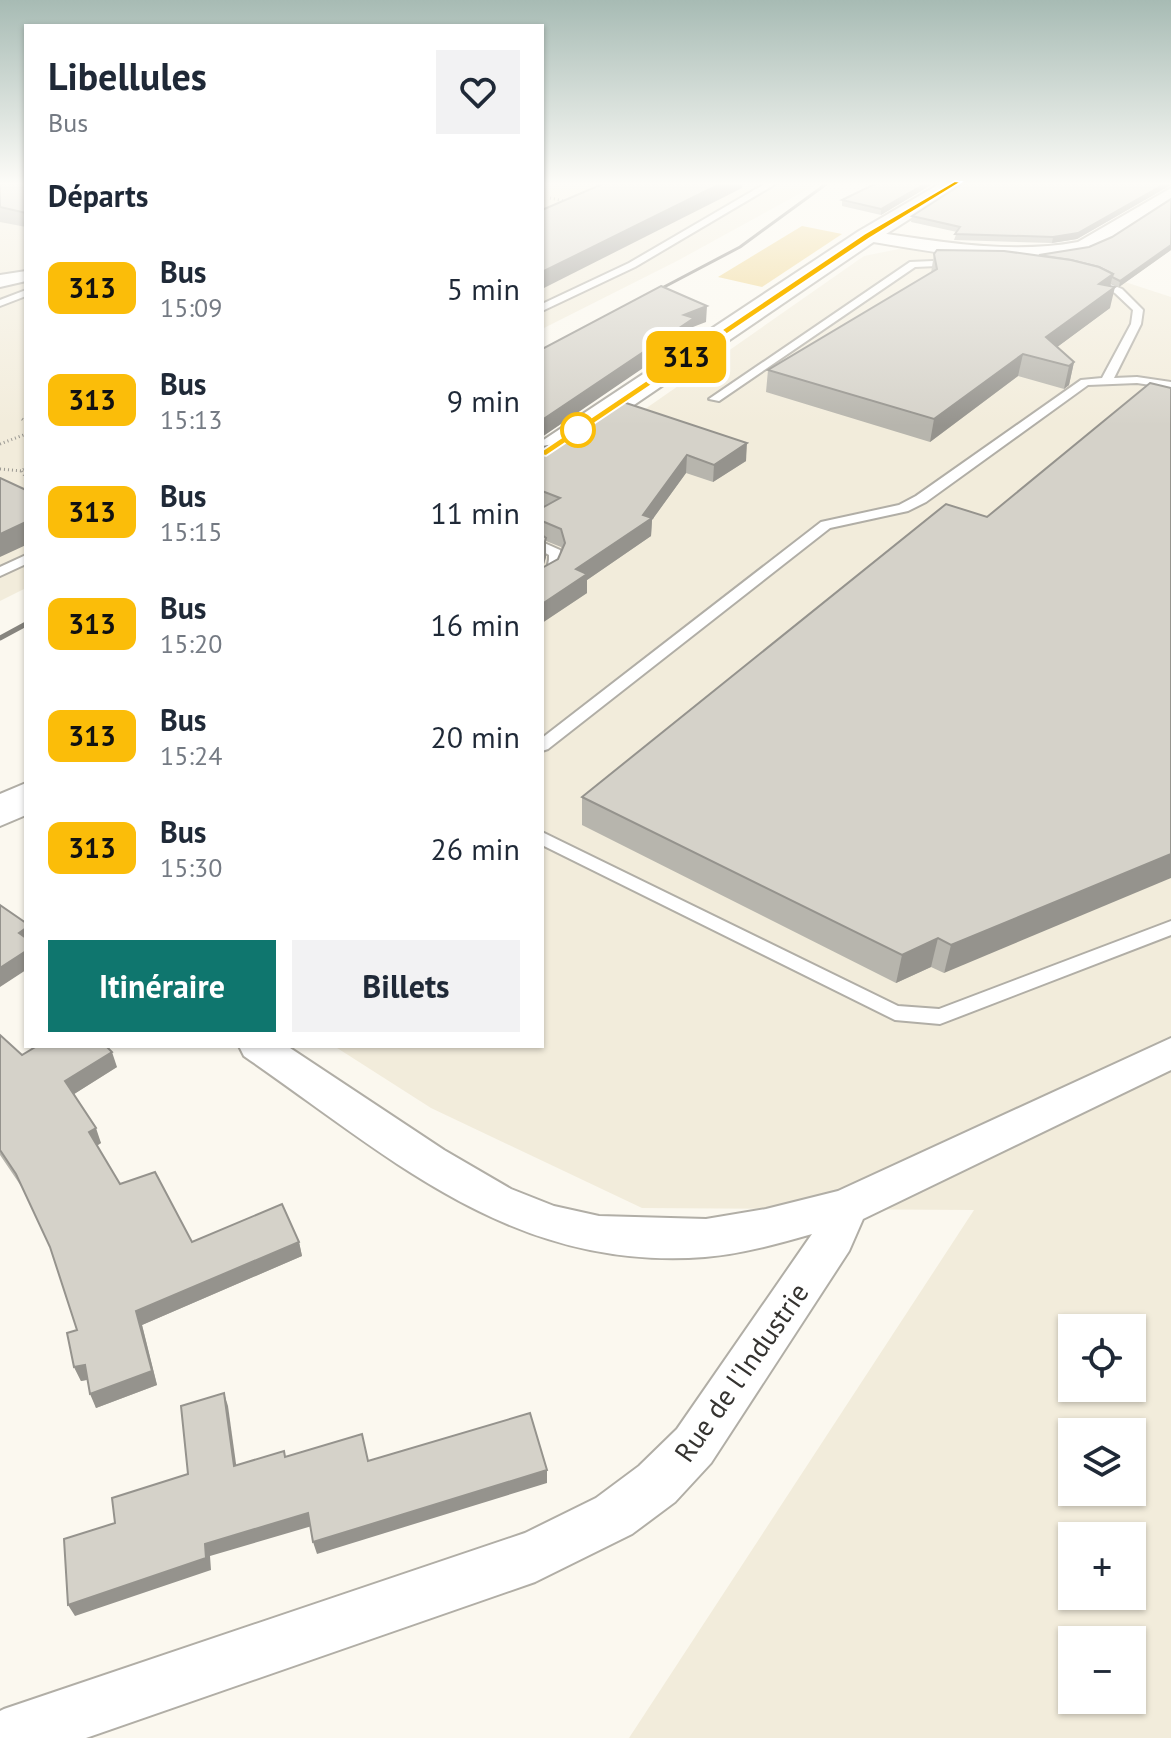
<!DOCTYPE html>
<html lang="fr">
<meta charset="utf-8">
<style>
:root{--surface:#fff;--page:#f2f2f3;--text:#1f2937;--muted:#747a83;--accent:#0f766e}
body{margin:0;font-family:"PT Sans",sans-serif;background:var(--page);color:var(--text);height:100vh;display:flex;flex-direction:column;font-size:30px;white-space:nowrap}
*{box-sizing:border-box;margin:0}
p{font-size:26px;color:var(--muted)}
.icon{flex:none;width:44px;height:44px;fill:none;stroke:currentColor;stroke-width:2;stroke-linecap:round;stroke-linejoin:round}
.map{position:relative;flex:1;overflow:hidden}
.side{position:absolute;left:24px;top:24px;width:520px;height:1024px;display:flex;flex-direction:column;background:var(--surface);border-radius:0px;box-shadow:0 2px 6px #0004}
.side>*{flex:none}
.badge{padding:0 16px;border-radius:12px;font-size:28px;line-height:52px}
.buttons{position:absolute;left:1058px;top:1314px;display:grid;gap:16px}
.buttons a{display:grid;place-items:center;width:88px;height:88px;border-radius:0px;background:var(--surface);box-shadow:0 2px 6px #0004;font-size:40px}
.map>.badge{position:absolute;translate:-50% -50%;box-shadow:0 0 0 4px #fff}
h2{padding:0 24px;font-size:30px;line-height:72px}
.round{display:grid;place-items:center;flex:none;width:84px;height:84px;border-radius:0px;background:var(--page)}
.overview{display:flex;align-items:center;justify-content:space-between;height:136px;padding:0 24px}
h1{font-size:38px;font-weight:600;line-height:60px}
.button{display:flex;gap:16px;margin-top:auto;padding:16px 24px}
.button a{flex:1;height:92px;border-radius:0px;background:var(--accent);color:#fff;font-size:32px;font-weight:600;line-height:92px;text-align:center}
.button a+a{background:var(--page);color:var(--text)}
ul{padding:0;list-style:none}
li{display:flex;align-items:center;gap:24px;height:112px;padding:0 24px}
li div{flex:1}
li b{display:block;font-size:30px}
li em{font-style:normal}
li .badge{min-width:88px;font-weight:700;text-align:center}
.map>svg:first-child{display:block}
.built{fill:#f2ecdb;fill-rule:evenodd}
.green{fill:#eed389}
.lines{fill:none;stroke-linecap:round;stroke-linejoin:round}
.service-casing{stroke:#b1aea6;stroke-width:4}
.minor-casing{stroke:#b1aea6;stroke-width:4}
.tertiary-casing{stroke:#b1aea6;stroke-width:4}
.path{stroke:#9c9a94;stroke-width:3;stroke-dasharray:1 3;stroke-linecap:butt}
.service{fill:#fff;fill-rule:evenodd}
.minor{fill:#fff;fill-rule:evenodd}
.tertiary{fill:#fff;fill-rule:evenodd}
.rail-far1{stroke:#86847e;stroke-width:3}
.rail{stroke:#86847e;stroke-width:5}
.wall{fill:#b7b5ad;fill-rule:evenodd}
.shaded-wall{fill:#95938d}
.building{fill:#d5d2c9;stroke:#95938d;stroke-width:2}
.line{fill:#fbbd09;stroke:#fff;stroke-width:2}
.stop-dot{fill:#fff;stroke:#fbbd09;stroke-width:4}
.labels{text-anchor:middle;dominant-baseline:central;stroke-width:6;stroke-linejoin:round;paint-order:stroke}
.near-street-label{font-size:28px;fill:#353330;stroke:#fff}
</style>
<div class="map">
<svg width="1171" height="1738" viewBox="0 0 1171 1738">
<rect width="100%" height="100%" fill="#fbf8ef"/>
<g class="built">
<polygon points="0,182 26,182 26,588 0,601"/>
<polygon points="542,182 821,182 677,261 542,329"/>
<path d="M 904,248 L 1073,265 L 1171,297 L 1171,1738 L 629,1738 L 974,1210 L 642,1208 L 431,1108 L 334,1046 L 542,1046 L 542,481 L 864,256 ZM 1072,1328 L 1132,1328 L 1132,1388 L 1072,1388 ZM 1072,1432 L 1132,1432 L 1132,1492 L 1072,1492 ZM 1072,1536 L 1132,1536 L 1132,1596 L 1072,1596 ZM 1072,1640 L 1132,1640 L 1132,1700 L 1072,1700 Z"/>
</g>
<polygon class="green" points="802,226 842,234 762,287 718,277"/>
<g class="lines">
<defs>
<g id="service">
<polygon points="768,182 779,182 635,267 542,311 542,304 629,263"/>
<polygon points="956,260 959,261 959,265 915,267 719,401 709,399 910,262"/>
<polygon points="1093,277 1122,289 1143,310 1141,324 1114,378 1137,377 1171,382 1171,388 1137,383 1088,385 926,502 908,511 830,528 548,749 542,751 542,738 821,522 899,505 916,496 1081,380 1102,378 1131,324 1133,310 1115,293 1090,282 1090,278"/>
<polygon points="26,290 26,296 0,306 0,300"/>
<path d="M 542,542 L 560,550 C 566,566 558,580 542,585 C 542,573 550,568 549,555 L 542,551 Z"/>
<polygon points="26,555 26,564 0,576 0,567"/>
<polygon points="542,832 898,1006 939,1009 1171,921 1171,935 940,1024 895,1020 542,845"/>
</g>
<g id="minor">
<path d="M 1171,188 L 1171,200 C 1145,216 1116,241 1087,250 C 1025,271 930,251 867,241 L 858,236 L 867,231 C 935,241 1009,255 1078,242 Z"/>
<polygon points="26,271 26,281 0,287 0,275"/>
<path d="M 1171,1038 L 1171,1070 L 863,1219 L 849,1251 L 711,1463 L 675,1502 L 632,1534 L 535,1582 L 86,1738 L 0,1738 L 0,1711 L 4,1709 L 525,1533 L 596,1498 L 639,1466 L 677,1429 L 812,1234 C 777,1244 741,1254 705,1257 C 512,1271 393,1159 244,1056 L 239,1046 L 287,1046 L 444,1150 L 511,1189 L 554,1206 L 599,1216 L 706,1219 L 766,1209 L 838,1191 Z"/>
</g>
<g id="tertiary">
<polygon points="943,182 968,182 875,241 553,460 542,463 542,441 859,231"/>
<polygon points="26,783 26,815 0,826 0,794"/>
</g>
</defs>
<use href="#service" class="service-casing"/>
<use href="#minor" class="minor-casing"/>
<use href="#tertiary" class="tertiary-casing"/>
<g class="path">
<polyline points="550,198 569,202"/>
<polyline points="22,419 26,422"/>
<polyline points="0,444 26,434"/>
<polyline points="0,469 22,471 26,467"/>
<polyline points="22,471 26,478"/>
</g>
<use href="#service" class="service"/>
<use href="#minor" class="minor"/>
<use href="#tertiary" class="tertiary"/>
<polyline class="rail-far1" points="645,297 740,247 829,182"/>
<polyline class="rail" points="0,638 26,624"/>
</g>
<g class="wall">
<polygon points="0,182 26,182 26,227 0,222"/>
<polygon points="936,182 881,215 842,206 842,200 875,184 867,183"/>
<polygon points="1171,182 1171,185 1077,239 1052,243 954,240 957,232 911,222 912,216"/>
<polygon points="1171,199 1171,250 1119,287 1111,283 1110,308 1057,347 1074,362 1069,385 1064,389 1018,376 930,442 766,392 768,370 931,273 934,254 1039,255 1089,247 1112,237"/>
<polygon points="1150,383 944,973 931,967 896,983 582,825 582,797 987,517"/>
<path d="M 554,445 L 746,461 L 713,482 L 686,473 L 652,520 L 651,536 L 587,580 L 587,593 L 542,623 L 542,447 ZM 546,541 L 561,547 L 562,550 L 558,559 L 543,568 L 546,557 Z"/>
<polygon points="0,1035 22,1055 117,1067 74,1094 101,1143 97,1146 120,1184 192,1242 299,1242 302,1256 142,1325 157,1385 96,1408 87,1380 81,1381 74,1367 77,1330 51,1249 23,1189 0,1155"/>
</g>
<g class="shaded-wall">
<polygon points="724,182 743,182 742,188 542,289 542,272"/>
<polygon points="928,182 936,182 881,215 881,209"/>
<polygon points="1168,182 1171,182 1171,185 1077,239 1052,243 1053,237"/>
<polygon points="1171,245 1171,250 1119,287 1120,281"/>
<polygon points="1113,274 1109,291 1115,287 1110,308 1041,359 1046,337 1099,284"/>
<polygon points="707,306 706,322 693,327 693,334 542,437 542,420 684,315"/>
<polygon points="1023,354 1018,376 930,442 934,419"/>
<polygon points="1074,362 1069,385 1064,389 1069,366"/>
<polygon points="747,443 746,461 713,482 714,465"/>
<polygon points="687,455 686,473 652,520 651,536 587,580 587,593 542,623 542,604 576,569 643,515"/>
<polygon points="26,522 26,545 0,557 0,534"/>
<polygon points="546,538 546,557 542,571 542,551"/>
<polygon points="1171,854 1171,878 944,973 951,945"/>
<polygon points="26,928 26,947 19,933"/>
<polygon points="938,938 931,967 896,983 902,955"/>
<polygon points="26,951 26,970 0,987 0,968"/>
<polygon points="112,1052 117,1067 71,1096 65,1081"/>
<polygon points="96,1128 101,1143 94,1147 89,1132"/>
<polygon points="299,1242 302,1256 142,1325 157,1385 96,1408 90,1394 136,1311"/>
<polygon points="85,1365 91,1379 81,1381 74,1367"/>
<polygon points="224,1393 228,1406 238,1478 234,1466"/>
<polygon points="547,1470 547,1483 317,1554 313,1542"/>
<polygon points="308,1513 312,1526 210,1556 211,1570 75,1616 68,1605 205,1544"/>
</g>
<g class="building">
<polygon points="0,182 26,182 26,213 0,207"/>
<polygon points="607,182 724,182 542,272 542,210"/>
<polygon points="879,182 928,182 881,209 842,200"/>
<polygon points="965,182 1168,182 1078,233 1053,237 955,234 960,227 912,216"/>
<polygon points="1171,199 1171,245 1120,281 1112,277 1113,274 1099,267 1071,260 1039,255 1089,247 1112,237"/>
<polygon points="937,250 1004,251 1071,260 1099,267 1113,274 1099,284 1115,287 1046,337 1074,362 1069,366 1023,354 934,419 768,370 937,269 934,254"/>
<polygon points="661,286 707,306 684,315 694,318 542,420 542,349"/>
<polygon points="1150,383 1171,388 1171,854 951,945 938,938 902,955 582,797 946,504 987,517"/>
<polygon points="620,401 747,443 714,465 687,455 643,515 652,518 576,569 587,574 542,604 542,568 558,559 565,543 561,529 542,521 542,508 560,498 542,491 542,447 554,445"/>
<polygon points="0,478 26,490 26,522 0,534"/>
<polygon points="542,535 546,538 542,551"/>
<polygon points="0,905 26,923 26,928 19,933 26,938 26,951 0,968"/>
<polygon points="0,1035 22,1055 37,1046 106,1046 112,1052 65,1081 96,1128 89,1132 120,1184 155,1172 192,1242 282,1204 299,1242 136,1311 152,1371 90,1394 85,1365 74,1367 67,1333 77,1330 50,1247 16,1174 0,1150"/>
<polygon points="224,1393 234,1466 284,1451 285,1457 362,1434 368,1461 530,1413 547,1470 313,1542 308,1513 205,1544 206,1558 68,1605 64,1539 115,1523 112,1498 188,1474 181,1406"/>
</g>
<linearGradient id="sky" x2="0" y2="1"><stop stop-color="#a7bbb4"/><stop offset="0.43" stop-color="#fdfcf8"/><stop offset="1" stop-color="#fdfcf8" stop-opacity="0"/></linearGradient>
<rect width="1171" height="426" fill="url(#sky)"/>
<polygon class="line" points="955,181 961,182 870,238 546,456 537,454 864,234"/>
<circle class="stop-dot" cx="578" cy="430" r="16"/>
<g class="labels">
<g class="near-street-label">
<text transform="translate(741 1372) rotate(-55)">Rue de l'Industrie</text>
</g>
</g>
</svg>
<div class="buttons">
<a><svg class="icon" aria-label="locate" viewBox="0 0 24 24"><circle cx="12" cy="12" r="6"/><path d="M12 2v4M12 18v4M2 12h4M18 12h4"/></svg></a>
<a><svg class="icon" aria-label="layers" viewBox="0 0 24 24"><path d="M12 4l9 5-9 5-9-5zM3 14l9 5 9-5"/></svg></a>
<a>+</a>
<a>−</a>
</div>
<b class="badge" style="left:686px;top:357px;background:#fbbd09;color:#111">313</b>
<section class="side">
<div class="overview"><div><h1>Libellules</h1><p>Bus</p></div><a class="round"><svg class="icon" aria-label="heart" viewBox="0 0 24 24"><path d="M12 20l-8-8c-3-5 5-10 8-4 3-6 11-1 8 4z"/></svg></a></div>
<h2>Départs</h2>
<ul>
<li><span class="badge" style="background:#fbbd09;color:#111">313</span><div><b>Bus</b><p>15:09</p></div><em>5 min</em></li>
<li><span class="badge" style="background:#fbbd09;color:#111">313</span><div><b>Bus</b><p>15:13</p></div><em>9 min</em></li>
<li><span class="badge" style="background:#fbbd09;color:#111">313</span><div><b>Bus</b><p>15:15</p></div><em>11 min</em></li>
<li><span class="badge" style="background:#fbbd09;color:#111">313</span><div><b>Bus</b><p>15:20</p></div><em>16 min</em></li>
<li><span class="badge" style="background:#fbbd09;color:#111">313</span><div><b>Bus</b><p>15:24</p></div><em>20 min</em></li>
<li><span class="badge" style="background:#fbbd09;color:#111">313</span><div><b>Bus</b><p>15:30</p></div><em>26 min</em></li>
</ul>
<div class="button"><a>Itinéraire</a><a>Billets</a></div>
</section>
</div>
